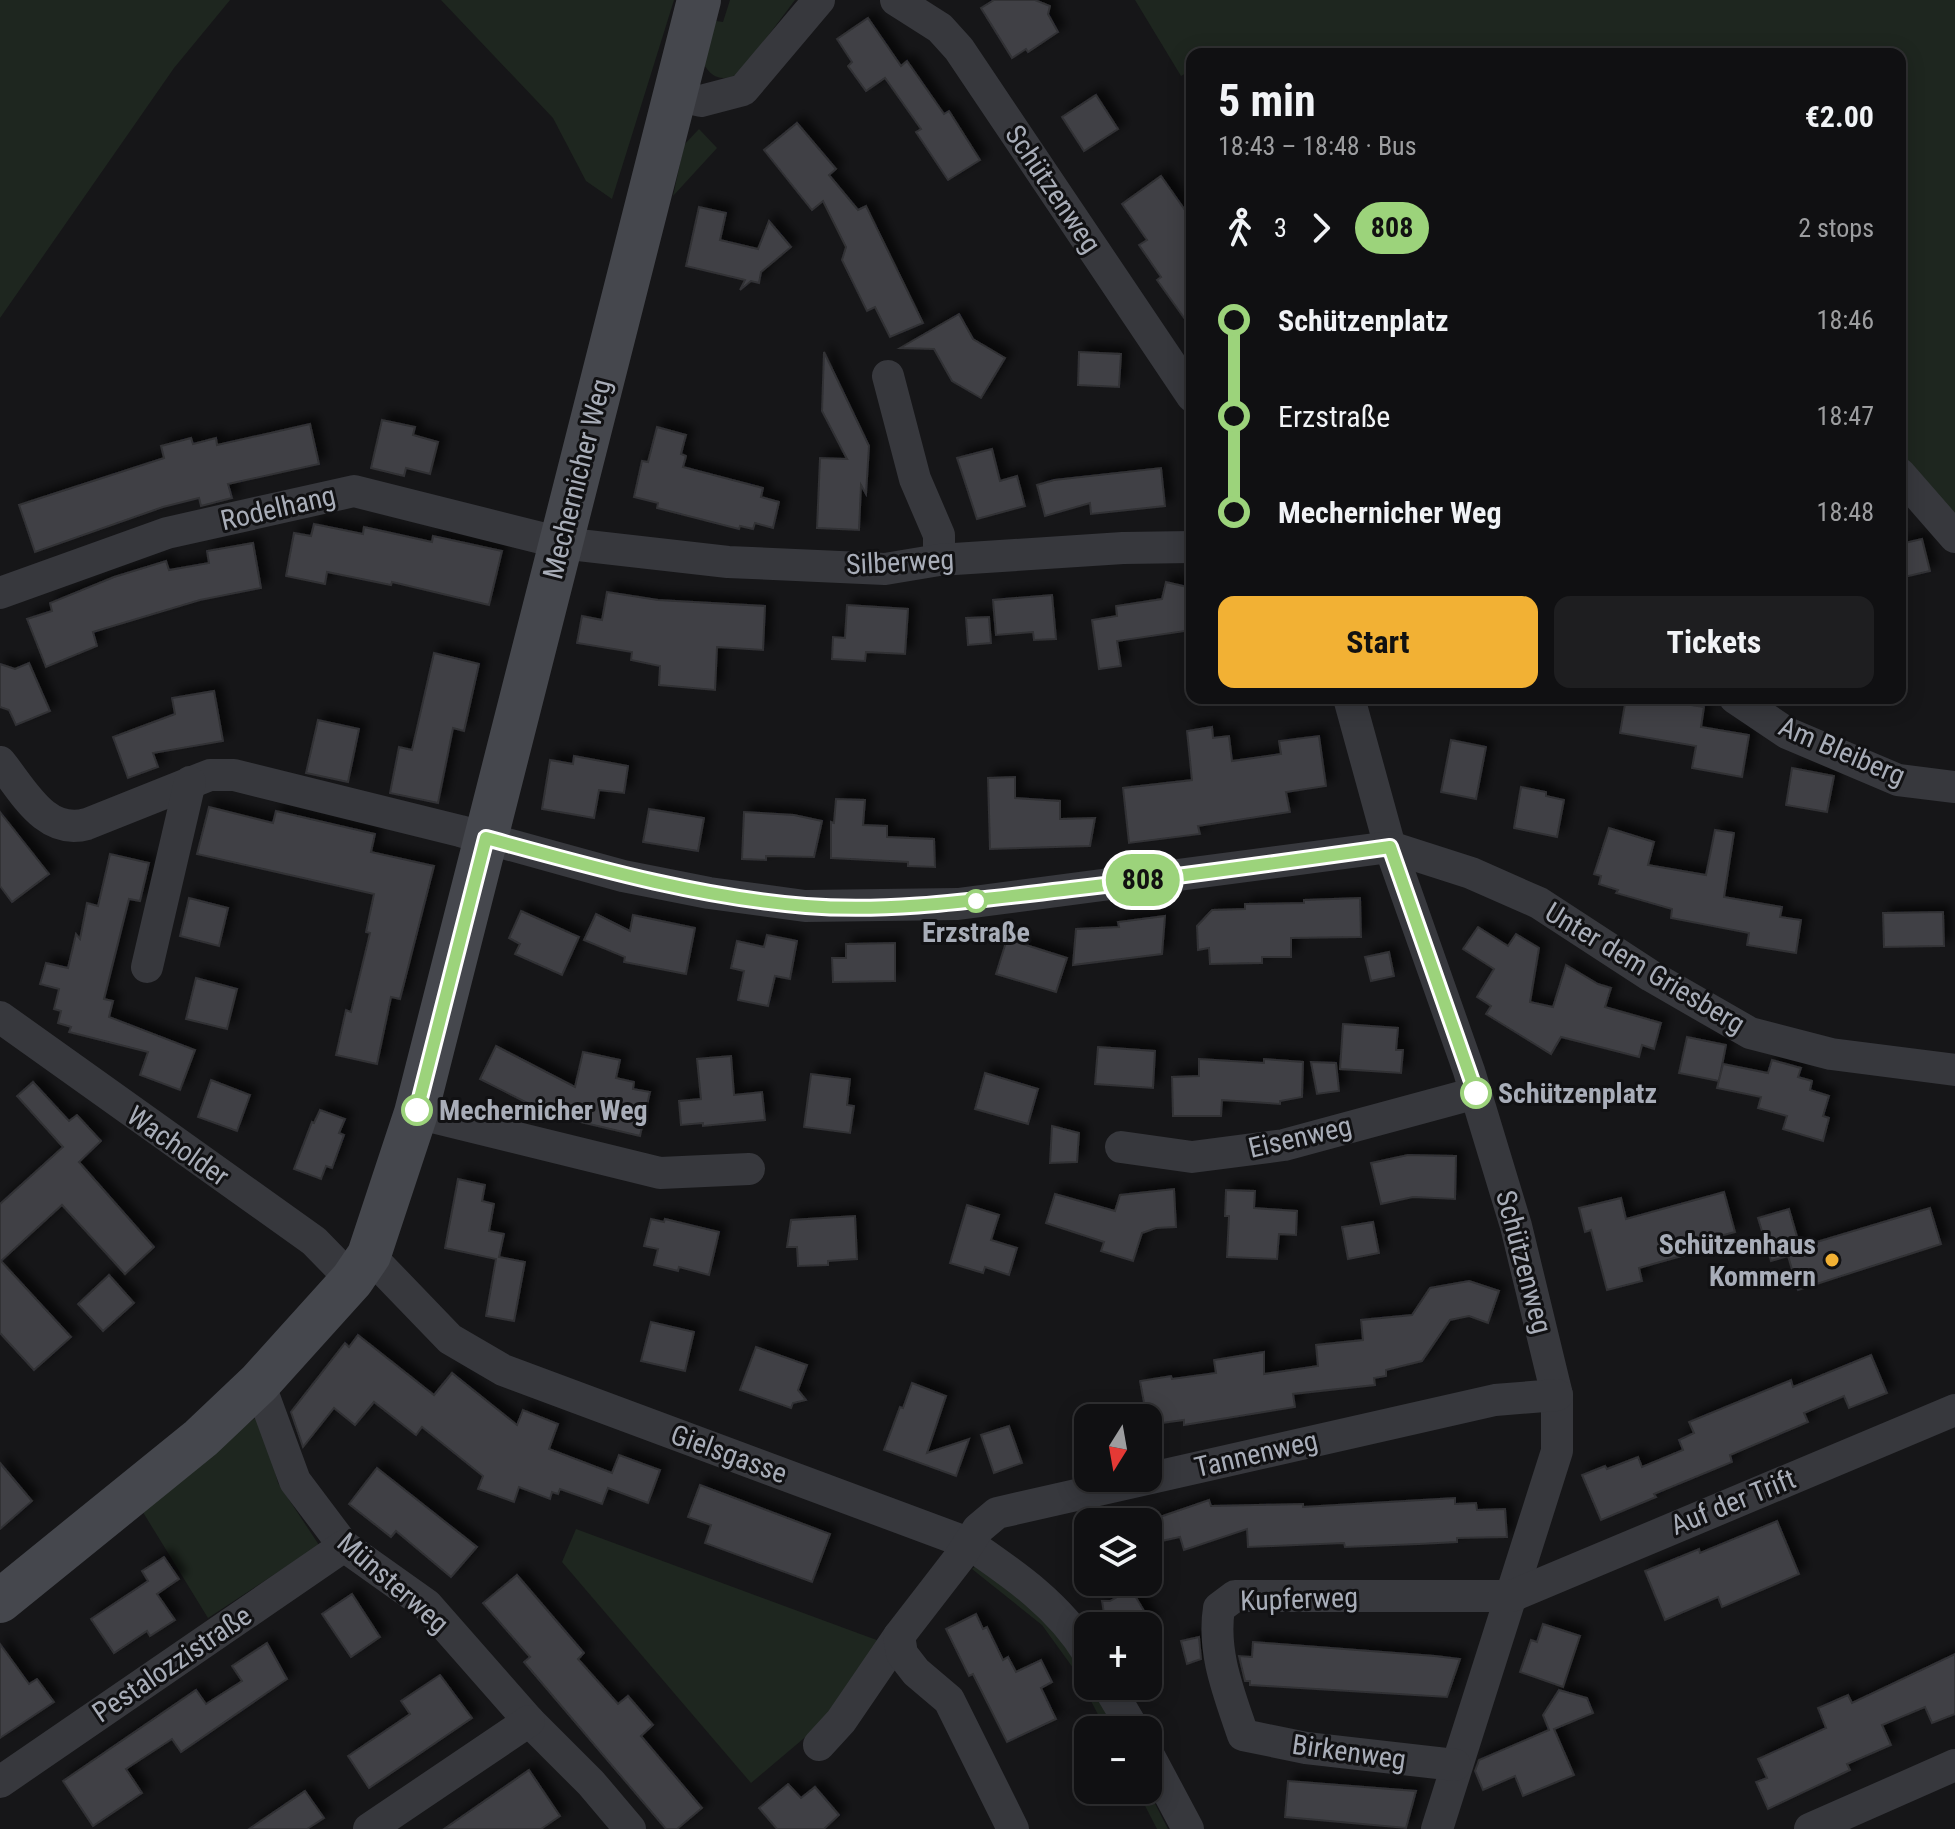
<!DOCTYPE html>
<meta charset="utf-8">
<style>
:root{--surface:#101012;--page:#1e1e20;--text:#f1f3f6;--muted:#9c9d9f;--line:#303032;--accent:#f2b134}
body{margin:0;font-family:"Roboto Condensed",sans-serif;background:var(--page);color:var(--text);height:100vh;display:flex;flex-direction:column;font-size:30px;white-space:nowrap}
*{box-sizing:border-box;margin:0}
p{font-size:26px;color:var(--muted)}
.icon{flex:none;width:44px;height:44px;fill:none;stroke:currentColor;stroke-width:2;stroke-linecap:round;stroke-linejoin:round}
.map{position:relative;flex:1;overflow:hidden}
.panel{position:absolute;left:1186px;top:48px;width:720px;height:656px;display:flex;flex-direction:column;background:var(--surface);border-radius:16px;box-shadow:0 4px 20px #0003,0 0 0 2px var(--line)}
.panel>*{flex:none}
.badge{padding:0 16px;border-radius:26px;font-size:28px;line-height:52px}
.needle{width:52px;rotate:191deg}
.fabs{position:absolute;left:1074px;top:1404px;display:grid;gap:16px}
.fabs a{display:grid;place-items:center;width:88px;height:88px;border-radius:16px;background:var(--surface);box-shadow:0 4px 20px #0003,0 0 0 2px var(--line);font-size:40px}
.map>.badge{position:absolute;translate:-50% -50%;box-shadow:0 0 0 4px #fff}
.legs{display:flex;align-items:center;gap:12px;height:88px;padding:0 32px;font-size:26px}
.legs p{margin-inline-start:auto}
.overview{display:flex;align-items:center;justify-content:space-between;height:136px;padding:0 32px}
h1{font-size:44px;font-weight:700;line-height:60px}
.action{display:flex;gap:16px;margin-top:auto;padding:16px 32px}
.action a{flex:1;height:92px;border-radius:16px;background:var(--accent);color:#111;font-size:32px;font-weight:700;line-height:92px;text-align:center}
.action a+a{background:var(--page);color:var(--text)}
ul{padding:0 32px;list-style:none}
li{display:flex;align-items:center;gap:28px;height:96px;font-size:30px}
li i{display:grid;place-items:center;width:12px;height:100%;margin:0 10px;background:currentColor}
li i::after{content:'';width:20px;height:20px;margin:-10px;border:6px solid;border-radius:50%;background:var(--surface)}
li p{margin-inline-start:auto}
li:first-child i{background:linear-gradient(#0000 50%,currentColor 0)}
li:last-child i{background:linear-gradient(currentColor 50%,#0000 0)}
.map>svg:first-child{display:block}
.green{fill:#1e261f}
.building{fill:#404145;stroke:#303034;stroke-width:2;filter:url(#shadow)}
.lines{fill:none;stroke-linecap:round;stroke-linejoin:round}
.street{stroke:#37383d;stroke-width:32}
.secondary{stroke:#45474d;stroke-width:44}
.line-1-casing{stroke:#fff;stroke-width:18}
.line-1{stroke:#9cd37b;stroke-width:12}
.stop-1-dot{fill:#fff;stroke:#9cd37b;stroke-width:4}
.poi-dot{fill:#f2b134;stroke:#111113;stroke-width:3}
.labels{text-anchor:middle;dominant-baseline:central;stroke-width:6;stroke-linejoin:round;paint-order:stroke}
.street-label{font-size:28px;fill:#a8adb8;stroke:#111113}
.stop-label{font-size:28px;font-weight:bold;fill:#a8adb8;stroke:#111113;text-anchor:start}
.poi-label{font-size:28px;font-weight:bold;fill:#a8adb8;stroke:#111113;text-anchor:end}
</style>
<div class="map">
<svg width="1955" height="1829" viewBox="0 0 1955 1829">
<defs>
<filter id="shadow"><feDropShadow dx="7" dy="-7" stdDeviation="4" flood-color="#0009"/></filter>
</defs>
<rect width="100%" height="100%" fill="#161618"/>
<g class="green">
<polygon points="0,0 230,0 174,68 0,318"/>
<polygon points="441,0 674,0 612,199 586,181 553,118"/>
<path d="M 730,0 L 795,0 L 740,73 C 723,82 712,79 703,63 L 709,20 L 723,22 Z"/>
<polygon points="1135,0 1955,0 1955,520 1900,459 1900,54 1192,54 1192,78 1188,72 1181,76"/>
<polygon points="699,129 717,148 673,196 684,145"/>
<polygon points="260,1414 278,1483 319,1545 208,1618 141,1509"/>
<polygon points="576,1529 882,1642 835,1712 751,1783 562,1562"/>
<path d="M 977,1565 C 1007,1590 1088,1645 1088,1686 L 1093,1686 L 1116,1730 L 1106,1730 L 1076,1672 L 1042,1625 L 972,1569 Z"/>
<polygon points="1137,1790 1148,1790 1168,1829 1157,1829"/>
</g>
<g class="building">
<polygon points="994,0 1035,0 1050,6 1048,14 1058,32 1028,52 1026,49 1012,58 981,8"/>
<polygon points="868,18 901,66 907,61 944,114 949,111 980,160 948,180 916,132 921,129 885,78 866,91 848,66 852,62 837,39"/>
<polygon points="1096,95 1118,129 1084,151 1062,117"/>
<polygon points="797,123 836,169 829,175 858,210 866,206 923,323 890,337 875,307 867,311 842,260 846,247 823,201 812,210 764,150"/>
<polygon points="1161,176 1192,220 1192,329 1157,280 1161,277 1139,245 1147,240 1122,204"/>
<polygon points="699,207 726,213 720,240 758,249 769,221 791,247 761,272 759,283 751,281 740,290 745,280 686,266"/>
<polygon points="959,314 973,339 1005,358 981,398 952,381 934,349 900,348"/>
<polygon points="824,352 869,446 866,494 861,485 859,530 817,528 820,458 847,459 822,411"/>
<polygon points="1079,352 1121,354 1119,387 1078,385"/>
<polygon points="382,420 415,427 413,435 438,442 430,474 406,468 404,476 371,468"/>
<polygon points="310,424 319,464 228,484 232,498 201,506 199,498 163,507 35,552 19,505 164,458 161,446 191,438 193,444 216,438 217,445"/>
<polygon points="657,427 686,435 681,454 686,456 683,467 763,488 761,497 779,502 773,528 755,523 753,529 740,526 739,529 657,508 658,503 634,497 642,461 648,462"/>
<polygon points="992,449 1000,481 1017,476 1025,506 977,519 957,458"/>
<polygon points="1161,468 1165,506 1091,514 1090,503 1045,516 1037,485 1054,480"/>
<polygon points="314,524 363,534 364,527 432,542 433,536 502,551 489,605 392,582 391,585 327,572 325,584 286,576 294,533 311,536"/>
<polygon points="1922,539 1930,571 1900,578 1900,544"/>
<polygon points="253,543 261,588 200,600 93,632 97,646 46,667 27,619 52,611 50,603 114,577 166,561 169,570 209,563 207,551"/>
<polygon points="1166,582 1192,588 1192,630 1117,641 1121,666 1099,669 1092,620 1117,616 1116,606 1162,599"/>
<polygon points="607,592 658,600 765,606 763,650 717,647 715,690 659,685 660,666 631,660 632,652 577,643 582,616 602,620"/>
<polygon points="1052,595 1056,639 1034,640 1033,632 996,635 993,600"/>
<polygon points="847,605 908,609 905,654 866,652 865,661 832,659 833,637 845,638"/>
<polygon points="989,617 991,643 968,645 966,618"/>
<polygon points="434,653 479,664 464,731 453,728 438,803 390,793 399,747 412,750"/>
<polygon points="29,663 50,711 16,725 9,710 0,707 0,664 15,669"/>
<polygon points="214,691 223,741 153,753 158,767 128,778 113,737 175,714 172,698"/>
<polygon points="1626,698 1685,698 1684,704 1704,707 1701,727 1749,735 1742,777 1692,768 1696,746 1620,733"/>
<polygon points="318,720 359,729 348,782 306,773"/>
<polygon points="1212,727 1213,738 1229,736 1232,761 1281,754 1279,741 1319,736 1326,786 1286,792 1290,812 1198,826 1200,834 1129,843 1123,788 1192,780 1187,731"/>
<polygon points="1451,740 1486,747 1476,799 1441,792"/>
<polygon points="574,756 628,766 624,793 599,790 594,818 542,809 550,760 573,764"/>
<polygon points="1792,768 1834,776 1827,812 1786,805"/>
<polygon points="1015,777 1015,798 1060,801 1060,819 1095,818 1090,846 990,849 988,778"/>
<polygon points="1521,787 1546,792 1546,796 1564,800 1557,837 1514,828"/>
<polygon points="836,799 865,800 863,825 887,826 887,837 934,839 935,867 908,866 908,862 831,858 831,822 834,823"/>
<polygon points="209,807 273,823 276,811 375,834 371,852 434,866 400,999 391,997 377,1064 336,1055 346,1010 351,1012 370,933 366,932 374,894 197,854"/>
<polygon points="649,809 704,818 698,851 643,842"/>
<polygon points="0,812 49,874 12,902 0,886"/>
<polygon points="744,812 794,815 822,821 814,857 766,856 766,860 742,859"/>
<polygon points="1609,828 1654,842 1648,865 1706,875 1715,830 1734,833 1724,897 1782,907 1780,917 1801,920 1796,953 1747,945 1749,933 1671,918 1672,909 1616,893 1618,890 1599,884 1601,876 1594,874"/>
<polygon points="110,854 149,863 140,901 129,899 104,999 113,1001 109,1017 195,1050 180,1090 140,1075 148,1052 69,1032 71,1027 58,1023 61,1011 54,1009 59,989 40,984 46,963 68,968 76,934 80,939 87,903 98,906"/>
<polygon points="189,898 228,908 219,946 180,936"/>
<polygon points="1360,898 1361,937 1291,938 1291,957 1262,957 1262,963 1210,964 1209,948 1198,950 1197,926 1212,910 1245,909 1245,904 1304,903 1304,900"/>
<polygon points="521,911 579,937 562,975 515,954 520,944 509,938"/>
<polygon points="1943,912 1944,946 1884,947 1883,913"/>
<polygon points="596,914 630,931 633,915 695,928 686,974 624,962 625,957 584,940"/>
<polygon points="1165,916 1162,954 1073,965 1076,929 1119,927 1118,922"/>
<polygon points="1478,927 1508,946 1516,934 1539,948 1530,1002 1553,1007 1566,965 1598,984 1611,988 1605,1007 1661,1023 1654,1049 1642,1045 1639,1057 1561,1037 1551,1054 1486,1014 1491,1006 1477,997 1494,969 1463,949"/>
<polygon points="767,935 797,941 790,979 775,976 768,1006 738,1000 744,971 731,968 737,941 764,947"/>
<polygon points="1007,939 1067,958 1056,992 996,974"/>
<polygon points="895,943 895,981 833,982 832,958 846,958 846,944"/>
<polygon points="1389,952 1394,976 1371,981 1365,957"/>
<polygon points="196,978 237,989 227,1029 186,1019"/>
<polygon points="1343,1024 1398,1028 1396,1050 1403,1050 1401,1073 1340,1069"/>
<polygon points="1687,1037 1726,1045 1719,1081 1679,1073"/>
<polygon points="496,1046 575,1087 583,1052 620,1060 616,1078 634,1082 633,1089 650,1092 640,1136 551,1115 480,1079"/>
<polygon points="1098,1047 1155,1051 1153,1088 1095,1084"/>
<polygon points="731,1056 734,1095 762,1092 765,1120 703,1126 703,1123 681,1125 679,1101 701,1099 697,1059"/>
<polygon points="1199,1059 1264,1063 1264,1059 1303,1062 1302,1097 1280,1101 1280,1104 1222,1100 1221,1116 1173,1116 1172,1077 1199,1076"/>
<polygon points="1772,1060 1801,1068 1798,1077 1812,1081 1810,1090 1829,1096 1823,1116 1829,1118 1823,1141 1783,1129 1787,1116 1758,1108 1761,1097 1717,1088 1723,1064 1768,1073"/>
<polygon points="1311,1062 1336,1063 1339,1091 1317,1094"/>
<polygon points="985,1073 1038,1089 1028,1124 975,1109"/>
<polygon points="811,1074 850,1079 847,1105 854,1106 850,1133 804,1127"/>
<polygon points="211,1080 250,1095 237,1131 198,1117"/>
<polygon points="33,1082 69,1121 77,1115 101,1141 79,1162 154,1247 125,1274 62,1205 1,1261 71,1337 34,1370 0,1333 0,1204 63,1147 17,1096"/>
<polygon points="320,1110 345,1119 339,1133 344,1135 332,1168 326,1166 321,1179 294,1169 312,1122 314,1123"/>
<polygon points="1052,1126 1079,1133 1077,1162 1050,1163"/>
<polygon points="1408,1155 1456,1156 1455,1199 1413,1197 1381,1204 1371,1163"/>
<polygon points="458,1179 485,1185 482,1201 494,1204 489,1231 504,1234 499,1257 525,1262 514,1321 486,1316 496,1259 445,1248"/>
<polygon points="1174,1189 1176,1227 1156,1228 1142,1233 1133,1261 1101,1251 1104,1242 1046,1223 1055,1194 1115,1211 1120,1195"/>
<polygon points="1226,1190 1255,1191 1254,1208 1297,1211 1296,1235 1279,1234 1277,1259 1227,1257 1229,1216 1225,1216"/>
<polygon points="1724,1192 1735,1232 1694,1243 1696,1252 1639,1268 1642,1281 1607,1290 1591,1230 1585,1232 1579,1208 1621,1198 1626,1219"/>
<polygon points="967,1205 999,1215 991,1240 1017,1248 1009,1275 985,1267 983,1273 950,1263"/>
<polygon points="1930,1208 1941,1244 1798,1290 1788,1256 1771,1261 1758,1218 1789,1209 1800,1247"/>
<polygon points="855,1216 857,1259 828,1261 828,1265 798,1266 797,1247 787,1247 791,1220"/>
<polygon points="651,1219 664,1222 665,1219 719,1232 709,1275 679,1267 678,1271 654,1265 658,1249 644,1246"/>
<polygon points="1373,1222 1379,1253 1348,1259 1342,1227"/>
<polygon points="109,1275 134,1303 103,1331 78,1304"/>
<polygon points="1469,1281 1499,1291 1488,1323 1469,1316 1450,1320 1422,1361 1386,1370 1386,1376 1374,1378 1375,1385 1293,1394 1295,1407 1184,1425 1184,1420 1148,1425 1140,1381 1171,1376 1172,1379 1216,1373 1214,1360 1264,1352 1264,1374 1318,1366 1316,1345 1363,1340 1361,1320 1412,1315 1430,1288"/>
<polygon points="651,1322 694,1332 685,1371 641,1361"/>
<polygon points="358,1335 434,1395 452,1373 517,1425 523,1410 558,1424 549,1449 612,1473 619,1455 660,1470 648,1503 608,1488 602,1504 560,1489 558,1494 552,1492 550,1499 519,1487 514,1502 478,1489 483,1476 422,1427 416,1435 374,1402 355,1425 334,1408 303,1447 291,1412 345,1343 349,1347"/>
<polygon points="756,1347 807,1365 798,1390 806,1400 793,1403 791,1408 740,1390"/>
<polygon points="1871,1355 1887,1393 1849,1408 1844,1396 1804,1413 1808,1422 1730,1455 1732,1462 1654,1494 1656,1497 1601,1520 1582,1475 1605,1466 1607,1469 1638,1457 1642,1467 1683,1450 1679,1440 1694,1433 1689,1422 1791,1380 1793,1387"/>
<polygon points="912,1383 946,1396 927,1453 969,1439 956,1476 884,1450 900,1407 903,1408"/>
<polygon points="1009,1426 1022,1463 994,1473 981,1435"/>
<polygon points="0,1463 32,1501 0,1529"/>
<polygon points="377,1468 477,1547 451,1577 396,1531 391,1537 349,1504"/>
<polygon points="700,1485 830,1534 812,1582 705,1543 711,1525 688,1517"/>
<polygon points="1455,1498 1455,1504 1476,1503 1477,1510 1505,1509 1507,1537 1457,1538 1457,1542 1419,1544 1345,1547 1344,1543 1248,1547 1247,1529 1184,1550 1180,1537 1148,1544 1148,1521 1209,1500 1211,1506 1303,1504 1303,1507"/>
<polygon points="1777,1521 1799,1574 1722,1607 1718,1597 1665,1620 1645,1571 1699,1549 1700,1553"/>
<polygon points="164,1557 179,1579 157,1594 175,1620 150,1636 147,1631 114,1653 91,1619 148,1581 142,1571"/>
<polygon points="517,1575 584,1653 578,1659 618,1704 628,1696 653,1725 641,1736 702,1808 677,1829 666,1829 524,1662 530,1657 483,1603"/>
<polygon points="1131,1589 1153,1626 1106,1626 1102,1601 1110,1601"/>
<polygon points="352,1594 380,1637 351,1657 322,1614"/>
<polygon points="976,1614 983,1629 987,1627 1003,1660 1008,1657 1016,1672 1041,1660 1052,1682 1041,1688 1056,1719 1007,1742 973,1674 969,1676 946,1629"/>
<polygon points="1543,1624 1580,1636 1563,1687 1520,1672 1531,1640 1537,1642"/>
<polygon points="1199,1637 1201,1659 1187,1664 1181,1641"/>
<polygon points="1253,1642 1435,1656 1460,1659 1447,1697 1250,1685 1250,1681 1245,1681 1239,1656 1252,1657"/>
<polygon points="267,1643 287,1679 181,1752 172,1739 126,1769 142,1793 93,1826 63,1781 196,1690 206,1704 242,1681 232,1666"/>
<polygon points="0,1644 29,1684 37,1679 54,1702 0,1738"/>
<polygon points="1955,1654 1955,1714 1932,1723 1925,1707 1882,1725 1891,1745 1847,1764 1850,1770 1768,1809 1756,1782 1767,1778 1758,1759 1826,1728 1818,1708 1848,1695 1852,1703"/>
<polygon points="440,1675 472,1718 369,1788 348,1756 410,1714 401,1701"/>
<polygon points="1559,1690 1587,1698 1593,1713 1554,1729 1574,1775 1523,1796 1515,1776 1483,1790 1475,1771 1479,1760 1549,1730 1543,1715"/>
<polygon points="529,1770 560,1816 541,1829 444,1829"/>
<polygon points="1288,1781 1390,1789 1416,1791 1406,1828 1285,1817"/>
<polygon points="788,1784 801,1798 815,1787 839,1815 824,1829 777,1829 759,1808"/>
<polygon points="305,1791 324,1818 307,1829 249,1829"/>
</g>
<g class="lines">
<g class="street">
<polyline points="896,0 940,28 959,49 1192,396"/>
<polyline points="674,95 701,101 743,90 819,0"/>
<polyline points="888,376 915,479 939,535 939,560"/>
<polyline points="1900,474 1955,537"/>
<polyline points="0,593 167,533 354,491 561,543 728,562 885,569 939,560 1123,548 1192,547"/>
<polyline points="1349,698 1390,847 1469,1071 1516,1226 1557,1395 1557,1451 1437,1829"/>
<polyline points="1735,698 1787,733 1898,780 1955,787"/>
<path d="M 0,762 C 23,790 45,836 87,824 L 210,775 L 234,775 L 460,831 L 623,876 L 709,893 L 805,906 L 958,904 L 1390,847 L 1471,873 L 1539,903 L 1651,976 L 1750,1033 L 1831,1054 L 1955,1070"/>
<polyline points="147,967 190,782"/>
<polyline points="0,1017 314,1241 352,1280"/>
<polyline points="416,1113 660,1173 749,1169"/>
<polyline points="1121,1147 1192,1157 1284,1145 1476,1093"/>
<path d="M 369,1255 L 450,1339 L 503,1370 L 968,1543 C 1013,1574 1059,1605 1088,1653"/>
<polyline points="259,1383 295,1481 344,1546 427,1605 529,1721 591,1783 630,1829"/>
<polyline points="1108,1686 1134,1730"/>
<polyline points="819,1745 841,1721 899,1636"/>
<polyline points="1148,1754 1188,1829"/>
<path d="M 1455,1765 L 1306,1748 L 1243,1735 C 1229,1693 1212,1653 1219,1608 L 1235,1596 L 1512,1596 L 1955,1410"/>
<polyline points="0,1782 344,1546"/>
<polyline points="369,1829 529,1721"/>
<polyline points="1013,1829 949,1700 916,1672 902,1654 899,1636 960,1557 978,1529 997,1513 1495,1400 1557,1395"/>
<polyline points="1810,1829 1955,1765"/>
</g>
<polyline class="secondary" points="0,1601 201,1438 259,1383 352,1280 369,1255 416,1113 699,0"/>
</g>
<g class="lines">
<defs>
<path id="line-1" d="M 417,1110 L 486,838 C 592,867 696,897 806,906 C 895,913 983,899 1071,889 C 1178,877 1284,862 1390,847 L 1476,1093"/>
</defs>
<use href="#line-1" class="line-1-casing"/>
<use href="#line-1" class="line-1"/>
</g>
<g class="stop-1-dot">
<circle cx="976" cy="901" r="10"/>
<circle cx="1476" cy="1093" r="14"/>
<circle cx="417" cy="1110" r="14"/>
</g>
<circle class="poi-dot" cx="1832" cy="1260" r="8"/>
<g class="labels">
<g class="street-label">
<text transform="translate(1053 189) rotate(56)">Schützenweg</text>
<text transform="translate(577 479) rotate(-76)">Mechernicher Weg</text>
<text transform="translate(278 508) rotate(-13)">Rodelhang</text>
<text transform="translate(900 562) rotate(-3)">Silberweg</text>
<text transform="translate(1842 751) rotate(23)">Am Bleiberg</text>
<text transform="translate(1645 968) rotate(31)">Unter dem Griesberg</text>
<text transform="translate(1300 1137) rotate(-13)">Eisenweg</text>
<text transform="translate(178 1146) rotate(35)">Wacholder</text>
<text transform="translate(1524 1262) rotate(75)">Schützenweg</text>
<text transform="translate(729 1454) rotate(20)">Gielsgasse</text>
<text transform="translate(1256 1454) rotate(-13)">Tannenweg</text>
<text transform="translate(1733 1502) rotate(-22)">Auf der Trift</text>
<text transform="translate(393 1583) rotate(41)">Münsterweg</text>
<text transform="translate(1299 1599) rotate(-2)">Kupferweg</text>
<text transform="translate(172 1664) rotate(-34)">Pestalozzistraße</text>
<text transform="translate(1349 1752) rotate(8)">Birkenweg</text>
</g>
<g class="stop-label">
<text x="976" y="932" text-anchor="middle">Erzstraße</text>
<text x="1498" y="1093">Schützenplatz</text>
<text x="439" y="1110">Mechernicher Weg</text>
</g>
<g class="poi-label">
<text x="1816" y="1244">Schützenhaus<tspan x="1816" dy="32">Kommern</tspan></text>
</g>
</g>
</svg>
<div class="fabs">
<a><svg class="needle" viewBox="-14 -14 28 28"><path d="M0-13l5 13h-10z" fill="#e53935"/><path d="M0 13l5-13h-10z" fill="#9c9d9f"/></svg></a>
<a><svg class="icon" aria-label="layers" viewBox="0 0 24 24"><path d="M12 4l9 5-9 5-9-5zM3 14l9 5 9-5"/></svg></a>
<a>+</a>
<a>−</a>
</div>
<b class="badge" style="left:1143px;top:880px;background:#9cd37b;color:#111">808</b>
<section class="panel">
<div class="overview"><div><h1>5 min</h1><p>18:43 – 18:48 · Bus</p></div><b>€2.00</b></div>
<div class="legs"><svg class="icon" aria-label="walk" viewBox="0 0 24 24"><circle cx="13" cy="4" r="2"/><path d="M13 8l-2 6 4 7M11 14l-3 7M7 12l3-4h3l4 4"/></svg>3<svg class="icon" aria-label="forward" viewBox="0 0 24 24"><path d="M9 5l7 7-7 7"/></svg><b class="badge" style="background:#9cd37b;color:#111">808</b><p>2 stops</p></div>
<ul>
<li><i style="color:#9cd37b"></i><b>Schützenplatz</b><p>18:46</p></li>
<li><i style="color:#9cd37b"></i><span>Erzstraße</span><p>18:47</p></li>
<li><i style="color:#9cd37b"></i><b>Mechernicher Weg</b><p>18:48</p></li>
</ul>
<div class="action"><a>Start</a><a>Tickets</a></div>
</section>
</div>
